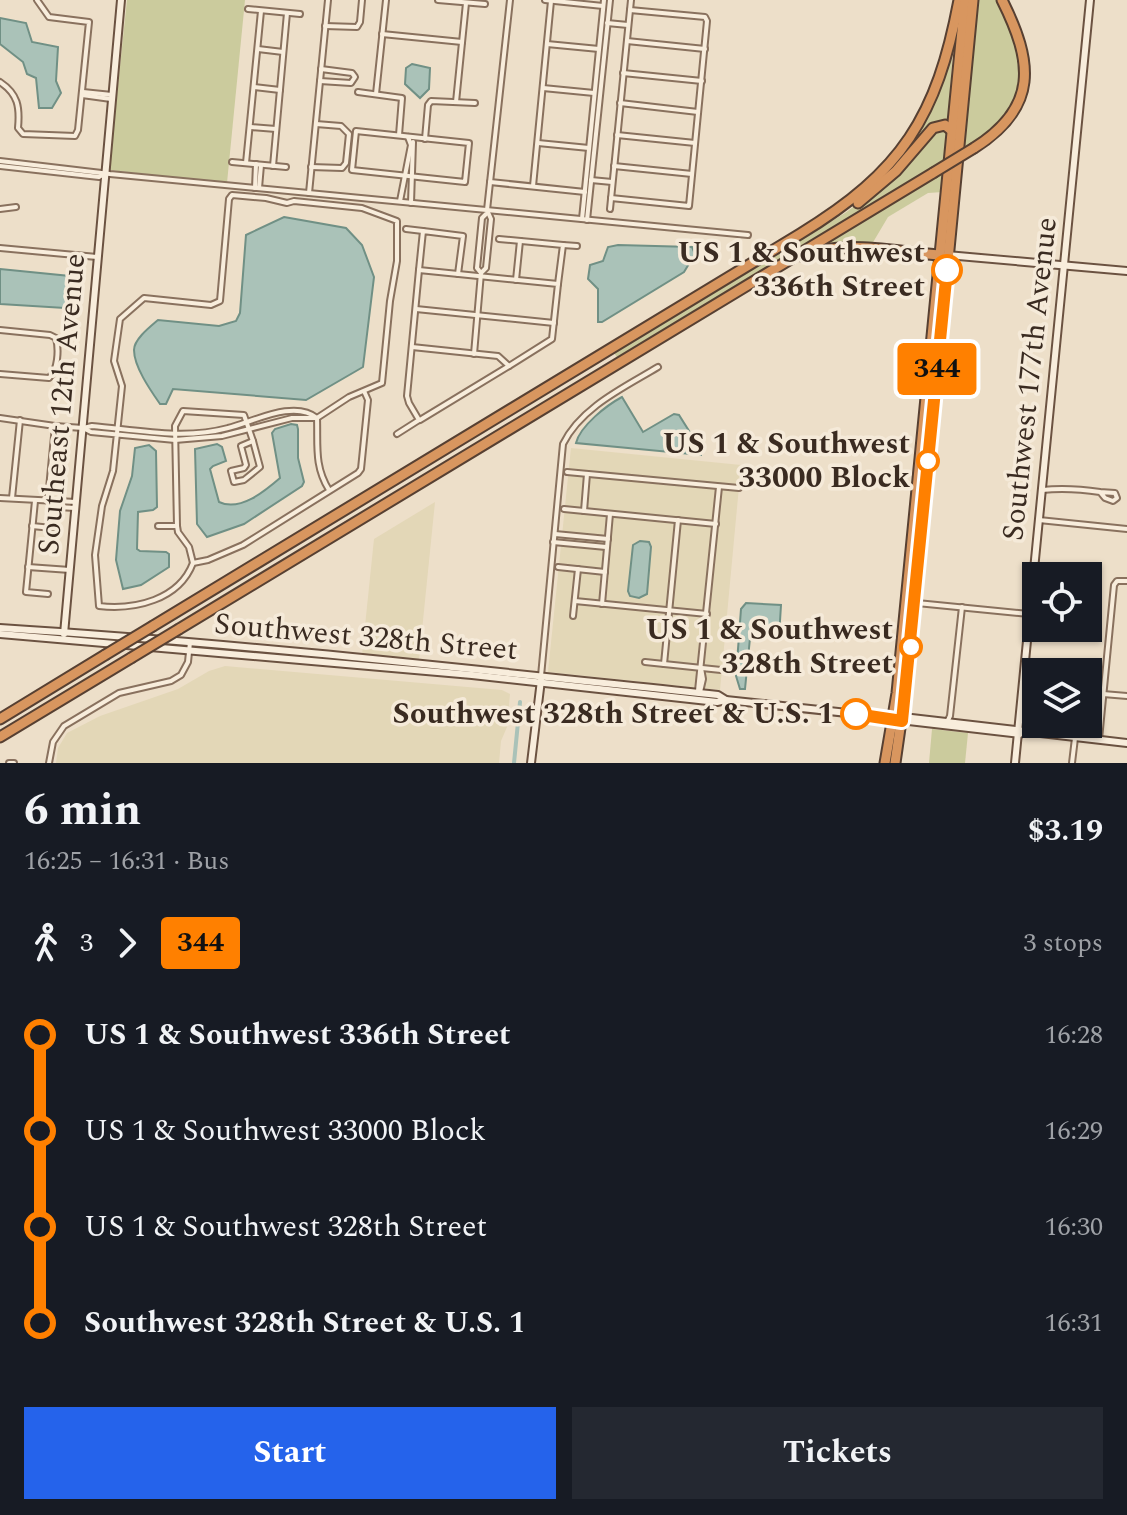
<!DOCTYPE html>
<meta charset="utf-8">
<style>
:root{--surface:#171b24;--page:#242831;--text:#f1f3f6;--muted:#9ea1a6;--accent:#2563eb}
body{margin:0;font-family:Spectral,serif;background:var(--page);color:var(--text);height:100vh;display:flex;flex-direction:column;font-size:30px;white-space:nowrap}
*{box-sizing:border-box;margin:0}
p{font-size:26px;color:var(--muted)}
.icon{flex:none;width:44px;height:44px;fill:none;stroke:currentColor;stroke-width:2;stroke-linecap:round;stroke-linejoin:round}
.map{position:relative;height:763px;overflow:hidden}
.panel{display:flex;flex-direction:column;background:var(--surface);flex:1}
.panel>*{flex:none}
.badge{padding:0 16px;border-radius:6px;font-size:28px;line-height:52px}
.fabs{position:absolute;left:1022px;top:562px;display:grid;gap:16px}
.fabs a{display:grid;place-items:center;width:80px;height:80px;border-radius:0px;background:var(--surface);box-shadow:0 2px 6px #0004;font-size:40px}
.map>.badge{position:absolute;translate:-50% -50%;box-shadow:0 0 0 4px #fff}
.legs{display:flex;align-items:center;gap:12px;height:88px;padding:0 24px;font-size:26px}
.legs p{margin-inline-start:auto}
.summary{display:flex;align-items:center;justify-content:space-between;height:136px;padding:0 24px}
h1{font-size:44px;font-weight:700;line-height:60px}
.primary-button{display:flex;gap:16px;margin-top:auto;padding:16px 24px}
.primary-button a{flex:1;height:92px;border-radius:0px;background:var(--accent);color:#fff;font-size:32px;font-weight:700;line-height:92px;text-align:center}
.primary-button a+a{background:var(--page);color:var(--text)}
ul{padding:0 24px;list-style:none}
li{display:flex;align-items:center;gap:28px;height:96px;font-size:30px}
li i{display:grid;place-items:center;width:12px;height:100%;margin:0 10px;background:currentColor}
li i::after{content:'';width:20px;height:20px;margin:-10px;border:6px solid;border-radius:50%;background:var(--surface)}
li p{margin-inline-start:auto}
li:first-child i{background:linear-gradient(#0000 50%,currentColor 0)}
li:last-child i{background:linear-gradient(currentColor 50%,#0000 0)}
.map>svg:first-child{display:block}
.farmland{fill:#e3d7b7}
.green{fill:#cbcb9d}
.water{fill:#aac2b8;stroke:#709085;stroke-width:2}
.lines{fill:none;stroke-linecap:round;stroke-linejoin:round}
.canal{stroke:#aac2b8;stroke-width:4}
.street-casing{stroke:#89715e;stroke-width:8}
.secondary-casing{stroke:#6b5241;stroke-width:10}
.highway-casing{stroke:#574032;stroke-width:13}
.street{stroke:#f8eddc;stroke-width:4}
.secondary{stroke:#f8eddc;stroke-width:6}
.highway{stroke:#d8965f;stroke-width:9}
.highway-bridge-casing{stroke:#574032;stroke-width:13;stroke-linecap:butt}
.highway-bridge{stroke:#d8965f;stroke-width:9}
.line-1-casing{stroke:#fff;stroke-width:18}
.line-1{stroke:#ff8000;stroke-width:12}
.stop-1-dot{fill:#fff;stroke:#ff8000;stroke-width:4}
.labels{text-anchor:middle;dominant-baseline:central;stroke-width:7;stroke-linejoin:round;paint-order:stroke}
.stop-label{font-size:30px;font-weight:bold;fill:#3a2b21;stroke:#f5ead9;text-anchor:end}
.street-label{font-size:30px;fill:#3a2b21;stroke:#f5ead9}
</style>
<div class="map">
<svg width="1127" height="763" viewBox="0 0 1127 763">
<rect width="100%" height="100%" fill="#eddfc9"/>
<g class="farmland">
<polygon points="571,448 741,465 720,690 548,672"/>
<polygon points="435,502 419,660 362,655 374,539"/>
<polygon points="225,666 502,690 510,694 507,727 501,741 499,763 56,763 58,748 67,733 100,716 178,689 209,671"/>
</g>
<g class="green">
<polygon points="127,0 245,0 227,183 109,170"/>
<path d="M 977,0 L 1000,0 C 1017,41 1039,82 1003,122 C 992,134 975,142 962,152 Z"/>
<path d="M 953,48 L 948,124 L 946,123 L 885,175 C 920,138 938,96 953,48 Z"/>
<polygon points="948,128 945,162 650,339 617,357 614,353 845,213 874,192 934,129"/>
<polygon points="945,170 943,192 928,193 888,217 872,244 850,243 820,247"/>
<polygon points="932,729 968,733 965,763 929,763"/>
</g>
<g class="water">
<polygon points="0,18 26,23 32,42 58,47 56,81 61,93 52,108 39,108 36,78 27,74 23,62 0,44"/>
<polygon points="412,64 430,68 429,89 420,98 405,84 406,68"/>
<path d="M 284,217 L 346,228 L 362,245 L 374,277 L 363,367 L 306,400 L 173,389 L 166,404 L 160,404 C 151,391 134,367 134,350 C 134,339 151,326 158,320 L 219,326 L 236,321 L 240,313 L 246,235 Z"/>
<polygon points="618,245 692,247 695,254 684,272 602,322 598,322 598,289 588,279 590,265 603,261 608,247"/>
<polygon points="0,269 70,276 74,282 73,304 65,308 0,304"/>
<path d="M 622,397 L 643,432 L 674,414 L 679,415 L 701,450 L 701,455 L 576,443 C 580,426 607,405 622,397 Z"/>
<path d="M 291,424 L 297,425 L 298,429 L 298,458 L 304,482 L 302,486 L 244,524 L 207,537 L 197,524 L 195,449 L 217,444 L 222,447 L 226,461 L 213,466 L 210,469 L 219,502 C 240,512 265,491 280,478 L 272,433 L 275,429 Z"/>
<polygon points="149,445 156,451 157,507 153,510 138,512 137,549 140,551 166,552 169,554 169,567 141,585 123,589 116,560 120,511 132,476 135,448"/>
<polygon points="640,541 649,542 651,547 647,594 639,598 630,596 628,591 633,545"/>
<polygon points="746,603 781,605 779,637 756,634 750,638 745,689 740,689 736,676 741,609"/>
</g>
<g class="lines">
<polyline class="canal" points="514,763 520,702"/>
<defs>
<g id="street">
<polyline points="438,0 485,4"/>
<polyline points="545,0 603,6"/>
<polyline points="248,9 300,14"/>
<polyline points="607,23 628,25"/>
<polyline points="325,26 357,27 360,22 362,0"/>
<polyline points="382,34 462,42"/>
<polyline points="627,41 705,49"/>
<polyline points="547,44 599,49"/>
<polyline points="258,49 283,52"/>
<polyline points="623,73 702,81"/>
<polyline points="320,81 351,83 355,77 352,73 321,69"/>
<path d="M 0,82 C 18,94 20,107 18,128 L 23,134 L 75,136 L 78,130 L 89,22 L 49,17 L 37,0"/>
<polyline points="254,87 280,90"/>
<polyline points="543,88 594,93"/>
<polyline points="83,92 112,95"/>
<polyline points="358,92 402,98 399,135"/>
<polyline points="376,94 386,0"/>
<polyline points="82,95 111,99"/>
<polyline points="456,102 466,3"/>
<polyline points="620,103 698,112"/>
<polyline points="251,127 276,129"/>
<polygon points="356,131 469,143 465,182 352,170"/>
<polyline points="617,135 695,143"/>
<polyline points="425,139 428,105 431,101 475,103"/>
<polyline points="538,143 589,148"/>
<polyline points="0,161 110,174 748,235"/>
<polyline points="232,162 286,167"/>
<polyline points="246,163 261,11"/>
<polyline points="0,166 99,177 104,174"/>
<polyline points="273,166 287,13"/>
<polyline points="614,166 692,174"/>
<polyline points="311,167 342,168 346,163 349,134 341,126 316,124"/>
<polyline points="591,180 612,182"/>
<polyline points="490,182 585,192"/>
<polyline points="533,186 551,1"/>
<polyline points="255,188 256,164"/>
<polyline points="259,188 261,165"/>
<polyline points="309,193 328,0"/>
<polyline points="611,198 689,206 707,21 705,17 630,10"/>
<polyline points="400,201 411,145 408,137"/>
<polyline points="411,203 413,142"/>
<polyline points="0,209 16,207"/>
<polyline points="610,209 631,0"/>
<polyline points="582,219 604,0"/>
<polyline points="587,220 610,0"/>
<polyline points="406,229 423,231"/>
<polyline points="499,239 563,245 558,284"/>
<polyline points="563,245 577,246"/>
<polyline points="0,248 97,257"/>
<polyline points="419,270 423,231 463,236 458,274"/>
<polyline points="481,273 477,268 482,218 486,214"/>
<polyline points="516,280 520,241"/>
<polyline points="416,309 554,323"/>
<path d="M 0,330 L 50,335 L 56,338 C 59,350 58,370 49,378 L 0,374"/>
<polyline points="412,347 498,356 509,366 420,420"/>
<polyline points="474,354 481,273 486,268 491,219 487,210 510,0"/>
<path d="M 0,418 L 55,426 L 83,428 L 92,426 C 137,430 184,440 228,428 C 253,422 294,399 317,418 C 318,445 314,466 329,490"/>
<path d="M 83,428 L 91,432 L 175,440 L 222,436 L 292,418 L 317,418 L 349,397 L 382,383 L 390,301 L 397,261 L 397,221 L 362,208 L 294,201 L 287,203 L 266,198 L 232,195 L 229,199 L 220,301 L 211,305 L 144,298 L 120,319 L 114,361 L 122,386 L 113,471 L 102,506 L 95,555 L 99,606 C 135,610 179,600 193,563 L 208,560 L 243,545 L 358,473 L 361,469 L 368,400 L 364,391"/>
<polyline points="397,434 419,420 409,403 407,396 419,270 558,284 552,339 509,366"/>
<polygon points="253,441 260,467 244,480 234,482 231,471 244,468 246,465 241,446"/>
<polyline points="567,472 739,488"/>
<path d="M 1042,490 C 1062,488 1080,489 1100,492 L 1105,498 L 1113,501 L 1117,498 L 1115,493 L 1100,492"/>
<polyline points="0,498 76,502"/>
<polyline points="12,498 20,420"/>
<polyline points="48,499 55,426"/>
<polyline points="35,501 26,592 48,594"/>
<polyline points="50,501 58,507 75,508"/>
<polyline points="564,509 716,524"/>
<polyline points="584,511 587,474"/>
<polyline points="1039,520 1127,529"/>
<polyline points="32,526 52,528"/>
<polyline points="158,526 177,526"/>
<polyline points="555,534 608,539"/>
<polyline points="553,542 606,547"/>
<polyline points="193,563 189,547 178,532 177,526 175,426 183,411 244,415 253,441"/>
<polyline points="28,567 70,570"/>
<polyline points="558,567 605,572"/>
<polyline points="575,601 707,614"/>
<polyline points="917,603 1029,614"/>
<polyline points="602,604 610,514"/>
<polyline points="573,616 578,569"/>
<polyline points="645,662 721,670"/>
<polyline points="664,664 678,520"/>
<path d="M 541,676 L 563,444 C 581,407 625,387 658,367"/>
<polyline points="698,691 719,487"/>
<polyline points="700,692 703,679 701,668"/>
<polyline points="1103,694 1127,696"/>
<polyline points="947,722 950,716 962,607"/>
<polyline points="1099,739 1114,585 1117,581 1127,581"/>
<polyline points="9,763 14,763"/>
<polyline points="49,763 53,742 64,726 119,693 171,681 181,675 188,662 190,642"/>
<polyline points="1072,763 1075,738"/>
</g>
<g id="secondary">
<polyline points="947,255 1127,271"/>
<path d="M 0,628 C 240,643 479,670 718,695 L 726,700"/>
<polyline points="0,634 472,675 717,702 726,700 894,718 903,717 1127,743"/>
<polyline points="64,634 121,0"/>
<polyline points="900,720 1020,734"/>
<polyline points="531,763 541,680"/>
<polyline points="1015,763 1090,0"/>
</g>
<g id="highway">
<path d="M 974,148 C 1039,107 1033,62 1002,0"/>
<polyline points="858,203 896,171 933,128 945,125 956,134"/>
<path d="M 802,256 C 847,239 893,252 940,255"/>
<path d="M 153,626 L 800,234 C 902,172 937,117 959,0"/>
<polyline points="179,629 933,173"/>
<polyline points="0,719 105,655"/>
<polyline points="0,737 131,658"/>
<polyline points="885,763 897,693 965,0"/>
<polyline points="895,763 909,665 973,0"/>
</g>
</defs>
<use href="#street" class="street-casing"/>
<use href="#secondary" class="secondary-casing"/>
<use href="#highway" class="highway-casing"/>
<use href="#street" class="street"/>
<use href="#secondary" class="secondary"/>
<use href="#highway" class="highway"/>
<defs>
<g id="highway-bridge">
<polyline points="933,173 974,148"/>
<polyline points="105,655 153,626"/>
<polyline points="131,658 179,629"/>
</g>
</defs>
<use href="#highway-bridge" class="highway-bridge-casing"/>
<use href="#highway-bridge" class="highway-bridge"/>
</g>
<g class="lines">
<defs>
<polyline id="line-1" points="856,714 902,721 947,270"/>
</defs>
<use href="#line-1" class="line-1-casing"/>
<use href="#line-1" class="line-1"/>
</g>
<g class="stop-1-dot">
<circle cx="947" cy="270" r="14"/>
<circle cx="928" cy="461" r="10"/>
<circle cx="911" cy="647" r="10"/>
<circle cx="856" cy="714" r="14"/>
</g>
<g class="labels">
<g class="stop-label">
<text x="925" y="253">US 1 &amp; Southwest<tspan x="925" dy="34">336th Street</tspan></text>
<text x="910" y="444">US 1 &amp; Southwest<tspan x="910" dy="34">33000 Block</tspan></text>
<text x="893" y="630">US 1 &amp; Southwest<tspan x="893" dy="34">328th Street</tspan></text>
<text x="834" y="714">Southwest 328th Street &amp; U.S. 1</text>
</g>
<g class="street-label">
<text transform="translate(1030 379) rotate(-84)">Southwest 177th Avenue</text>
<text transform="translate(62 404) rotate(-85)">Southeast 12th Avenue</text>
<text transform="translate(366 637) rotate(5)">Southwest 328th Street</text>
</g>
</g>
</svg>
<div class="fabs">
<a><svg class="icon" aria-label="locate" viewBox="0 0 24 24"><circle cx="12" cy="12" r="6"/><path d="M12 2v4M12 18v4M2 12h4M18 12h4"/></svg></a>
<a><svg class="icon" aria-label="layers" viewBox="0 0 24 24"><path d="M12 4l9 5-9 5-9-5zM3 14l9 5 9-5"/></svg></a>
</div>
<b class="badge" style="left:937px;top:369px;background:#ff8000;color:#111">344</b>
</div>
<section class="panel">
<div class="summary"><div><h1>6 min</h1><p>16:25 – 16:31 · Bus</p></div><b>$3.19</b></div>
<div class="legs"><svg class="icon" aria-label="walk" viewBox="0 0 24 24"><circle cx="13" cy="4" r="2"/><path d="M13 8l-2 6 4 7M11 14l-3 7M7 12l3-4h3l4 4"/></svg>3<svg class="icon" aria-label="forward" viewBox="0 0 24 24"><path d="M9 5l7 7-7 7"/></svg><b class="badge" style="background:#ff8000;color:#111">344</b><p>3 stops</p></div>
<ul>
<li><i style="color:#ff8000"></i><b>US 1 &amp; Southwest 336th Street</b><p>16:28</p></li>
<li><i style="color:#ff8000"></i><span>US 1 &amp; Southwest 33000 Block</span><p>16:29</p></li>
<li><i style="color:#ff8000"></i><span>US 1 &amp; Southwest 328th Street</span><p>16:30</p></li>
<li><i style="color:#ff8000"></i><b>Southwest 328th Street &amp; U.S. 1</b><p>16:31</p></li>
</ul>
<div class="primary-button"><a>Start</a><a>Tickets</a></div>
</section>
